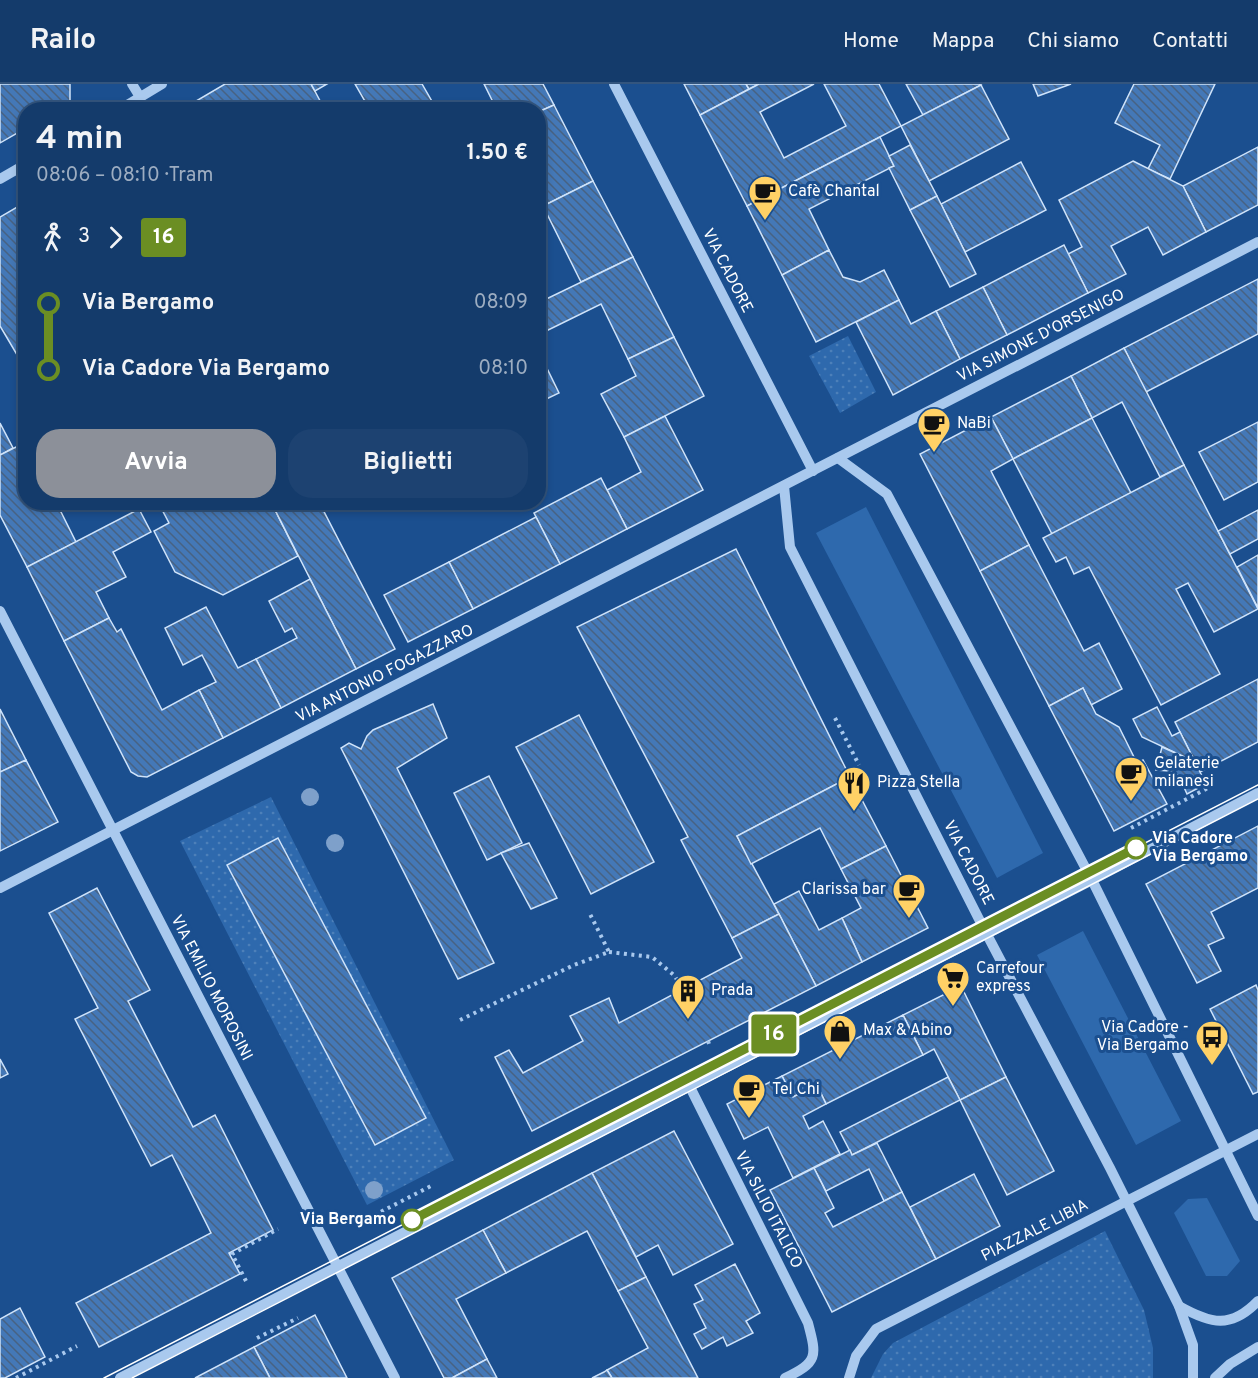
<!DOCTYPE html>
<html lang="it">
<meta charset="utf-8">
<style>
:root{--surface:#143b6b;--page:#1d4271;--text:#f1f3f6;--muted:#9dadc1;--line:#33557e;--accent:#8c9099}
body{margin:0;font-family:Overpass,sans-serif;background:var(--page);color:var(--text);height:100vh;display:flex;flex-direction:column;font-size:22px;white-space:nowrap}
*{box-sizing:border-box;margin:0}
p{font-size:20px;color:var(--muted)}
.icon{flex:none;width:33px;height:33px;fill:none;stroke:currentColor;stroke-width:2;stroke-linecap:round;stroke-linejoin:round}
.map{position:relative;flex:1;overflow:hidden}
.details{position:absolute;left:18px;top:18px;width:528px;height:408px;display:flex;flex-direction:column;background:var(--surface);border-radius:24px;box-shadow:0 3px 9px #0003,0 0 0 2px var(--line)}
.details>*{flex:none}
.badge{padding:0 12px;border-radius:4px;font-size:21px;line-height:39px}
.map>.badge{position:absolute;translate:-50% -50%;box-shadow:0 0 0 3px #fff}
.legs{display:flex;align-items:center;gap:9px;height:66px;padding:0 18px;font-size:20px}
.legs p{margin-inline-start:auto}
.head{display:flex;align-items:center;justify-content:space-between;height:102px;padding:0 18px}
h1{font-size:33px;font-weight:700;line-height:45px}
.primary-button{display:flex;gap:12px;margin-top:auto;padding:12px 18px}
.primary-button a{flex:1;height:69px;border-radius:24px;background:var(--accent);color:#fff;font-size:24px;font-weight:700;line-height:69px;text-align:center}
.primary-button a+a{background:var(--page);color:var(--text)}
ul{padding:0 18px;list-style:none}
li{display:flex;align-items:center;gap:21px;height:66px;font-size:22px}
li i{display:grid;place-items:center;width:9px;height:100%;margin:0 8px;background:currentColor}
li i::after{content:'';width:15px;height:15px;margin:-8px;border:4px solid;border-radius:50%;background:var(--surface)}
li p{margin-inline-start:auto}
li:first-child i{background:linear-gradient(#0000 50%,currentColor 0)}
li:last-child i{background:linear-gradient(currentColor 50%,#0000 0)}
header{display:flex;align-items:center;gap:36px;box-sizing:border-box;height:84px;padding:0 30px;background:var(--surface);border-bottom:2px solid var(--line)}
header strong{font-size:28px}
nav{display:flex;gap:33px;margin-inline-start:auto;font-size:21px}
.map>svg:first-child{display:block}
.grass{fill:#2e69ad}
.park{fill:url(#park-dots)}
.building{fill:url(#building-back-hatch);stroke:#cfe3fa;stroke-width:1.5}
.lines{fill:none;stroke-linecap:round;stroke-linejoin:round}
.path{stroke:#a9c9ee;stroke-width:4;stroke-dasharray:3 4.5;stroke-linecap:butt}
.minor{stroke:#a9c9ee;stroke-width:10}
.tram{stroke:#fff;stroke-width:1.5}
.tree{fill:#7ea0ca}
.line-1-casing{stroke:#fff;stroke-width:14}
.line-1{stroke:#6b8e23;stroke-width:9}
.stop-1-dot{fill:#fff;stroke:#6b8e23;stroke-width:3}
.labels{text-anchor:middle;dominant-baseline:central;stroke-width:6;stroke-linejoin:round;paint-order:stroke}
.poi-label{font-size:16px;fill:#fff;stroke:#1b4f8f;text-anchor:start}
.street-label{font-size:16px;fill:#fff;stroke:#1b4f8f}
.stop-label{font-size:16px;font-weight:bold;fill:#fff;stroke:#1b4f8f;text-anchor:start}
</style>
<header>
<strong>Railo</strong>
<nav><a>Home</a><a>Mappa</a><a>Chi siamo</a><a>Contatti</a></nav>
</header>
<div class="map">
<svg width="1258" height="1294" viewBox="0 0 1258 1294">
<defs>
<pattern id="park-dots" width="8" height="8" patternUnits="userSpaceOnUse" patternTransform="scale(1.5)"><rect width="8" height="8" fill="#2e69ad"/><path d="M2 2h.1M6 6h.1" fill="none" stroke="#4d80b9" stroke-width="1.8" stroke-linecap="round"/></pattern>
<pattern id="building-back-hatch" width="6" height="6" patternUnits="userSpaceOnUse" patternTransform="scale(1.5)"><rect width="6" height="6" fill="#4478b7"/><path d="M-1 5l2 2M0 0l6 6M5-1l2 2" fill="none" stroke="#486282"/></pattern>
</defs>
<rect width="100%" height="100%" fill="#1b4f8f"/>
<g class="grass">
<polygon points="866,423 1043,769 997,794 816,449"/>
<polygon points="1083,847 1181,1037 1136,1061 1037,871"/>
<polygon points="1207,1114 1240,1177 1227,1192 1206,1192 1174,1129 1188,1115"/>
</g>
<g class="park">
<polygon points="848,252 876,308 840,329 809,272"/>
<polygon points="271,713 454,1076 367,1121 180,757"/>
<polygon points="1105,1147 1144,1226 1153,1264 1153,1294 871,1294 883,1270 893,1259"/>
</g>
<g class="building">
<polygon points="0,0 70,0 70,18 57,26 26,26 26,44 0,59"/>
<polygon points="225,0 311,0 325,26 195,26 191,20"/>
<polygon points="311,0 327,0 315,7"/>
<polygon points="355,0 422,0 437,26 370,26"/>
<polygon points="484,0 543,0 554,21 538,28 538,26 497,26"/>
<polygon points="684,0 746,0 749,5 700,31"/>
<polygon points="746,0 759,0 749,5"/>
<polygon points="759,0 814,0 760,28 784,74 846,42 824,0 879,0 901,42 747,122 700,31"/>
<polygon points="906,0 979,0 981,1 923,31"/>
<polygon points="1033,0 1071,0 1038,12"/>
<polygon points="1134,0 1215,0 1170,95 1148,85 1160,61 1115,39"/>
<polygon points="981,1 1009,55 929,97 901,42"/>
<polygon points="191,20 195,26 182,26"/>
<polygon points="554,21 593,97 543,122 538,112 538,28"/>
<polygon points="880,53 894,82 809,125 829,166 782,191 747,122"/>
<polygon points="910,61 937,112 910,126 889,84 894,82 889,72"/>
<polygon points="1258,63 1258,121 1206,148 1183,102"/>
<polygon points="1133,77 1183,102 1206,148 1163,171 1148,143 1111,162 1126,190 1088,209 1068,170 1082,163 1059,116"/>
<polygon points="1021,78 1046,126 965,168 941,120"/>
<polygon points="593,97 633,173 581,198 543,122"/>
<polygon points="937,112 976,190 950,203 910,126"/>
<polygon points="24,119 26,173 22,175 26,181 26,286 0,242 0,133"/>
<polygon points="1064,161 1088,209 1007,251 983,203"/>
<polygon points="829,166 843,193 860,198 884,186 899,216 816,258 782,191"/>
<polygon points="633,173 674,253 628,275 601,220 538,251 538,219"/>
<polygon points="1258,195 1258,250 1146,308 1124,264"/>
<polygon points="983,203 1007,251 960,275 936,227"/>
<polygon points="899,216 911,240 936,227 960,275 893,311 856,238"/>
<polygon points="674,253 704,312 624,353 601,310 636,292 628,275"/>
<polygon points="1124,264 1184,381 1160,393 1122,318 1092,334 1071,292"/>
<polygon points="538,266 559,309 538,319"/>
<polygon points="1071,292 1092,334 1013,375 991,333"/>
<polygon points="665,332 703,406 627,445 607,406 641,388 624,353"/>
<polygon points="991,333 1013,375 991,387 1029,461 980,487 920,370"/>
<polygon points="1092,334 1131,409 1052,450 1013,375"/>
<polygon points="1258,338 1258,398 1224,416 1199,368"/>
<polygon points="0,339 13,364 0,371"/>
<polygon points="26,358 26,418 56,418 76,458 27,483 0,431 0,371"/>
<polygon points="1184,381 1258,525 1214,548 1188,499 1176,505 1220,590 1161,621 1089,483 1074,490 1066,473 1056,478 1043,454"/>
<polygon points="601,394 627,445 560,480 534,429"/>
<polygon points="158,418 271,418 298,472 223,511 175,488 154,447 169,439"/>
<polygon points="271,418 319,418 395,565 356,585"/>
<polygon points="401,418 421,418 405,427"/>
<polygon points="139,425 151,448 113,468 126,493 96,508 109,534 64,557 27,483"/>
<polygon points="1258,426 1258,455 1230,470 1218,447"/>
<polygon points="536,433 560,480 473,525 449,478"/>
<polygon points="1029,461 1084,567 1099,559 1122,605 1091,621 1083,604 1049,622 980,487"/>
<polygon points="736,465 850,693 737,752 779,830 732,854 681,756 688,753 577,543"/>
<polygon points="1258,471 1258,524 1237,483"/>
<polygon points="449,478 473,525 408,558 384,511"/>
<polygon points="310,495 356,585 281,624 256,575 297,554 292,544 285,548 269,517"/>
<polygon points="206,523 238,584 256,575 281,624 223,654 199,606 216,598 202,571 183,581 165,544"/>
<polygon points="109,534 117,548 121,545 162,626 199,606 223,654 147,693 138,692 131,688 64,557"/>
<polygon points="1258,595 1258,658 1200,688 1175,638"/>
<polygon points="1083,604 1096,630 1119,643 1137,679 1143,676 1167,720 1114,747 1049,622"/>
<polygon points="433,620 447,654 397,684 494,879 458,895 341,664 349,659 361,665 367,652 373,646"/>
<polygon points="1157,623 1172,652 1180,648 1195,678 1142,653 1133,635"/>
<polygon points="0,625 26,676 0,688"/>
<polygon points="579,631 654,778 591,810 516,663"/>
<polygon points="1162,663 1195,678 1206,700 1187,710 1179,692 1170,687 1156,686"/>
<polygon points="26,676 58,738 0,767 0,688"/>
<polygon points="489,692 522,759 487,776 454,709"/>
<polygon points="850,693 886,762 841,785 820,744 751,780 737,752"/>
<polygon points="1258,742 1258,804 1211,828 1224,854 1208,861 1221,887 1197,899 1146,800"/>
<polygon points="278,754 426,1034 375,1061 227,781"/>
<polygon points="529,759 557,814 531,825 501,769"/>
<polygon points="886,762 928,844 862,878 842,834 861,824 841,785"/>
<polygon points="97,804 150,906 128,917 193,1043 215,1031 273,1146 229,1169 240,1190 99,1263 76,1219 211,1149 172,1071 151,1082 75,935 98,924 49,829"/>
<polygon points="799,807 819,846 842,834 862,878 816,902 774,820"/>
<polygon points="779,830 816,902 532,1047 495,973 509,966 523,989 583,957 570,932 609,914 619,939 742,874 732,854"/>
<polygon points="1256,901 1258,906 1258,1008 1253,1010 1210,925"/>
<polygon points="961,902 1006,993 960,1016 934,965 923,971 903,931"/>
<polygon points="903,931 923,971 826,1020 817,1001 793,1013 782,992"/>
<polygon points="0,975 8,990 0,994"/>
<polygon points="782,992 793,1013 817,1001 826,1020 803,1032 809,1045 823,1037 840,1070 793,1094 768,1043 744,1055 727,1020"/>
<polygon points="948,993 960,1016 852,1071 840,1048"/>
<polygon points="1006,993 1054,1087 1007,1111 960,1016"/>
<polygon points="674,1047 733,1160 673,1191 658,1161 636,1173 592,1089"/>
<polygon points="877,1059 902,1108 884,1117 869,1085 826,1107 814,1084 850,1066 852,1071"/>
<polygon points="814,1084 834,1124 825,1129 833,1143 902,1108 936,1175 832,1228 770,1106"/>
<polygon points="592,1089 646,1193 618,1207 587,1147 506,1189 483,1146"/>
<polygon points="974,1090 1000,1142 936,1175 910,1123"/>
<polygon points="483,1146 506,1189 456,1215 487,1275 452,1294 444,1294 392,1194"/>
<polygon points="735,1180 760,1229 746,1237 753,1249 727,1262 723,1253 702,1265 694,1250 706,1244 694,1220 703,1216 695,1201"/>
<polygon points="646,1193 698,1294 612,1294 607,1286 648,1264 618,1207"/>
<polygon points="20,1224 45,1273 5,1294 0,1294 0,1235"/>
<polygon points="315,1231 347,1294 270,1294 254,1263"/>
<polygon points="254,1263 270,1294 195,1294"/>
<polygon points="487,1275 497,1294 452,1294"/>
<polygon points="607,1286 612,1294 592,1294 604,1288"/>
</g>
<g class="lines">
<g class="path">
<polyline points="835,634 859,681"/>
<polyline points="1131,744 1208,704"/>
<polyline points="609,868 652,873 675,892 682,906"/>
<polyline points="460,936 574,881 609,868 590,830"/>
<polyline points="708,957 709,960"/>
<polyline points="361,1138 431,1102"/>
<polyline points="246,1197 232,1170 278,1145"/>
<polyline points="257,1254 298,1234"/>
<polyline points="16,1294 77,1262"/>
</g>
<g class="minor">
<polyline points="132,0 140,13"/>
<polyline points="614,0 813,387"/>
<polyline points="119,26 162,0"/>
<polyline points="0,95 26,80"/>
<polyline points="838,374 887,410 1094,800 1258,1132"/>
<polyline points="784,402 790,463 983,843 1110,1084 1179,1222 1193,1261 1193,1294"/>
<polyline points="0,527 395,1294"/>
<polyline points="0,804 1258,158"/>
<path d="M 689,1001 L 808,1239 C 817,1273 818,1278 785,1294"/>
<path d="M 1179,1222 C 1211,1240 1231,1245 1258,1217"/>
<polyline points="120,1294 1092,796 1258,709"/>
<polyline points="849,1294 856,1272 876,1245 1258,1050"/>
<polyline points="1215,1294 1230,1280 1258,1263"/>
</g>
<g class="tram">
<polyline points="104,1294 1258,701"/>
<polyline points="132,1294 1258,715"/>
</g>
</g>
<g class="tree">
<circle cx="310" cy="713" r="9"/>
<circle cx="335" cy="759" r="9"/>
<circle cx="374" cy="1106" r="9"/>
</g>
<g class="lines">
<defs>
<polyline id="line-1" points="412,1136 1136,764"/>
</defs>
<use href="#line-1" class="line-1-casing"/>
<use href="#line-1" class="line-1"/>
</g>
<defs>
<symbol id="cafe-pin" viewBox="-11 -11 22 30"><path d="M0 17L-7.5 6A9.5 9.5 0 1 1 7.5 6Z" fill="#ffd166" stroke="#1b4f8f"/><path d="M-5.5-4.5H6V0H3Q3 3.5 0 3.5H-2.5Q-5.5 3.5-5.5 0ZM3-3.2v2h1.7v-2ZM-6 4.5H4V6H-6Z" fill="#111"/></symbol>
<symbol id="restaurant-pin" viewBox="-11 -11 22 30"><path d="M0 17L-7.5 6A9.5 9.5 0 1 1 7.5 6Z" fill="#ffd166" stroke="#1b4f8f"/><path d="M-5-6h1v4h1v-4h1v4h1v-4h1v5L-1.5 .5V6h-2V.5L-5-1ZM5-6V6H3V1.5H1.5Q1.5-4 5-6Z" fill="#111"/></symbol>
<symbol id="supermarket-pin" viewBox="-11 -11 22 30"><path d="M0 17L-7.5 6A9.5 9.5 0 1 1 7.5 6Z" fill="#ffd166" stroke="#1b4f8f"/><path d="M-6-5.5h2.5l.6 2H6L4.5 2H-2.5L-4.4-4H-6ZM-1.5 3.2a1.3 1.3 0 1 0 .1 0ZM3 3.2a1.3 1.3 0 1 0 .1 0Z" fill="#111"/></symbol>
<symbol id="building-pin" viewBox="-11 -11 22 30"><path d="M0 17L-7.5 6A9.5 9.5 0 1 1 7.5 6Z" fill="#ffd166" stroke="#1b4f8f"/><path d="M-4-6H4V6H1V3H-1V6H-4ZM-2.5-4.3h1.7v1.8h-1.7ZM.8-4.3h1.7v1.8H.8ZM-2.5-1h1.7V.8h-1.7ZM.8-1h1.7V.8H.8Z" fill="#111"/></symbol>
<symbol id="shop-pin" viewBox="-11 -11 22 30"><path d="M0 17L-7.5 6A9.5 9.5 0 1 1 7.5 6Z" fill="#ffd166" stroke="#1b4f8f"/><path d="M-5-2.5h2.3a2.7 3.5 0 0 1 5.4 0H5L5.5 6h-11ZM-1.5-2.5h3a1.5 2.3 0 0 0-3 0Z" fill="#111"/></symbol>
<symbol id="bus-pin" viewBox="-11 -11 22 30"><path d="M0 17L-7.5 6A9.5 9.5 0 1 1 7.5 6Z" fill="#ffd166" stroke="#1b4f8f"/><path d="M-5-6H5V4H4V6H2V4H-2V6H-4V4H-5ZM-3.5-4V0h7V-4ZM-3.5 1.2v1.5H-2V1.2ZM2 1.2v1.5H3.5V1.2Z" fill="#111"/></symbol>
</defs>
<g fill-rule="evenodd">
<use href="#cafe-pin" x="746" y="89" width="38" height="52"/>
<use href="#cafe-pin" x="915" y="321" width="38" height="52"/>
<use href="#cafe-pin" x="1112" y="670" width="38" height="52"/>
<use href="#restaurant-pin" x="835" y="680" width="38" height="52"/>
<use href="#cafe-pin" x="890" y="787" width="38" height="52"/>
<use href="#supermarket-pin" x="934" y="875" width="38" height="52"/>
<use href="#building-pin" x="669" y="888" width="38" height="52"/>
<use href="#shop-pin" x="821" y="928" width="38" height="52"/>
<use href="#bus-pin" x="1193" y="934" width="38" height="52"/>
<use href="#cafe-pin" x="730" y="987" width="38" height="52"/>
</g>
<g class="stop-1-dot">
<circle cx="1136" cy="764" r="10"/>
<circle cx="412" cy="1136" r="10"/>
</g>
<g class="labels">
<g class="poi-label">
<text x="788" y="108">Cafè Chantal</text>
<text x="957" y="340">NaBi</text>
<text x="1154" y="680">Gelaterie<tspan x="1154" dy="18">milanesi</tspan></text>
<text x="877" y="699">Pizza Stella</text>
<text x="886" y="806" text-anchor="end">Clarissa bar</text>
<text x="976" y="885">Carrefour<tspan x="976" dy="18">express</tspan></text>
<text x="711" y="907">Prada</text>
<text x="1189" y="944" text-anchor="end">Via Cadore -<tspan x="1189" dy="18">Via Bergamo</tspan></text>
<text x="863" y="947">Max &amp; Abino</text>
<text x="772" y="1006">Tel Chi</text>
</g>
<g class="street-label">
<text transform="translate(727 187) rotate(63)">VIA CADORE</text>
<text transform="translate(1041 252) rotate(-27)">VIA SIMONE D'ORSENIGO</text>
<text transform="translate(385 590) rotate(-27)">VIA ANTONIO FOGAZZARO</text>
<text transform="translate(968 779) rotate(63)">VIA CADORE</text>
<text transform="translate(211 904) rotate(63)">VIA EMILIO MOROSINI</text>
<text transform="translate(768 1126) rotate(63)">VIA SILIO ITALICO</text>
<text transform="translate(1035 1147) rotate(-27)">PIAZZALE LIBIA</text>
</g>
<g class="stop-label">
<text x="1152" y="755">Via Cadore<tspan x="1152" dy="18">Via Bergamo</tspan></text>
<text x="396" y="1136" text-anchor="end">Via Bergamo</text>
</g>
</g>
</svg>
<b class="badge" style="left:774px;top:950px;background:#6b8e23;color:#fff">16</b>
<section class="details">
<div class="head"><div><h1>4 min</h1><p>08:06 – 08:10 · Tram</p></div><b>1.50 €</b></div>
<div class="legs"><svg class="icon" aria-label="walk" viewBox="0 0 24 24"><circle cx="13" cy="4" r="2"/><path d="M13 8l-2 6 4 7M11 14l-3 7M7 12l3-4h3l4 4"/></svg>3<svg class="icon" aria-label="forward" viewBox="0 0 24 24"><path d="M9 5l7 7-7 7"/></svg><b class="badge" style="background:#6b8e23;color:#fff">16</b></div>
<ul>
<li><i style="color:#6b8e23"></i><b>Via Bergamo</b><p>08:09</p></li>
<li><i style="color:#6b8e23"></i><b>Via Cadore Via Bergamo</b><p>08:10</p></li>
</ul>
<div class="primary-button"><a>Avvia</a><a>Biglietti</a></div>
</section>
</div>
